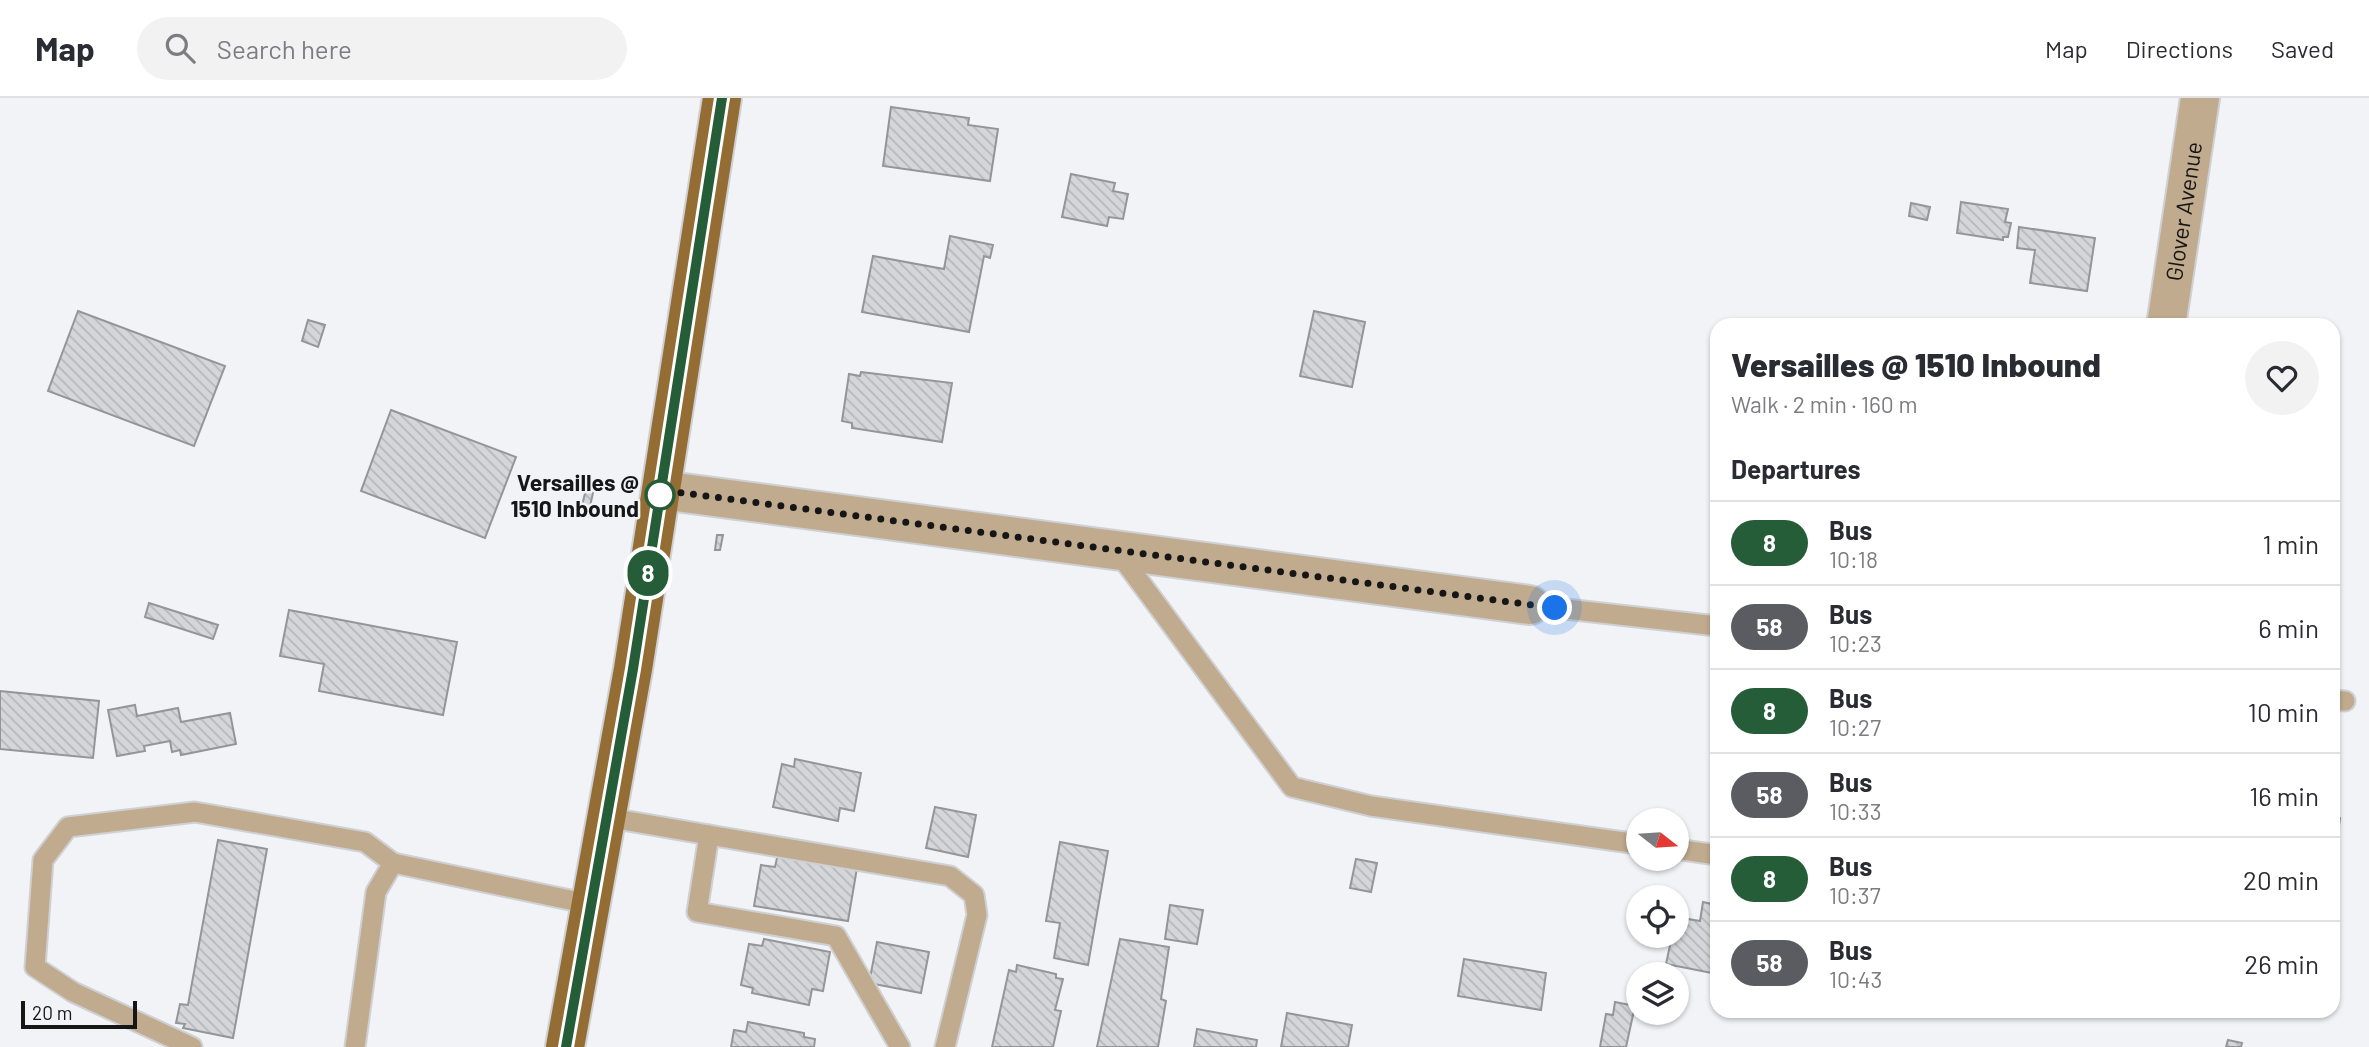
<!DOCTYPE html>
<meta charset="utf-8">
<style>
:root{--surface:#fff;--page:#f2f2f3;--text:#2b2b33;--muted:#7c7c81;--line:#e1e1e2}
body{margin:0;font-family:Barlow,sans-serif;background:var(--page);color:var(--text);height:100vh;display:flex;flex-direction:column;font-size:26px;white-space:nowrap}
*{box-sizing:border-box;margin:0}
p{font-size:23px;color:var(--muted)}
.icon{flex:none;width:38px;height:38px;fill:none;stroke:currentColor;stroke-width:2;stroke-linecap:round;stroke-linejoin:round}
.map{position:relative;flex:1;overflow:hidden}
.drawer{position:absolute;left:1710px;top:220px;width:630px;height:700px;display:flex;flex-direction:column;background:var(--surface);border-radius:21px;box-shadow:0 2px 5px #0004}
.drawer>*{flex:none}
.badge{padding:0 14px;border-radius:23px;font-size:24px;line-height:46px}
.needle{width:46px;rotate:107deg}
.tools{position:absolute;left:1626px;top:710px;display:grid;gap:14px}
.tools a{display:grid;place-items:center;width:63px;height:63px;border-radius:50%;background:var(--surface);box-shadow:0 2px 5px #0004;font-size:35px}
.scale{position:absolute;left:21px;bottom:18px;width:116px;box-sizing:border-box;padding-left:7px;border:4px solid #161617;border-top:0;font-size:19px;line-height:24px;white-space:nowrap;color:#161617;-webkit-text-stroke:5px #f2f3f7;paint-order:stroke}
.you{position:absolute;width:35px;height:35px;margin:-18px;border:5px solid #fff;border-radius:50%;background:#1a73e8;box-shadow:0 0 0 10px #1a73e833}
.map>.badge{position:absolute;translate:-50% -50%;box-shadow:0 0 0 4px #fff}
h2{padding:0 21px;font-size:26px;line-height:63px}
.round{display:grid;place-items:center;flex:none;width:74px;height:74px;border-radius:37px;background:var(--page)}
.headline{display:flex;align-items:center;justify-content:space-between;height:119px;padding:0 21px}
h1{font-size:33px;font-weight:800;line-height:52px}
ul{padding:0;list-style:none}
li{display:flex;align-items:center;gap:21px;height:84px;padding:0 21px;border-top:2px solid var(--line)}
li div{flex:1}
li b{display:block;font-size:26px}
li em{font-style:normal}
li .badge{min-width:77px;font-weight:700;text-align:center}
header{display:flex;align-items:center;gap:42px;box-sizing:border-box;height:98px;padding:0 35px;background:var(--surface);border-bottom:2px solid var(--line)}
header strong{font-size:33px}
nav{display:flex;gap:38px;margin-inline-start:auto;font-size:24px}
.search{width:490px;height:63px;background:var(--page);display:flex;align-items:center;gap:18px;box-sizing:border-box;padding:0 24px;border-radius:38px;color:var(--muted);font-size:26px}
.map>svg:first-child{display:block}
.building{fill:url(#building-back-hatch);stroke:#949599;stroke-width:2}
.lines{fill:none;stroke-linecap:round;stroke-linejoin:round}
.service-casing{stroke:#cfd0d3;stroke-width:23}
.minor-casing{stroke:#cfd0d3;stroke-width:42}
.primary-casing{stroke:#cfd0d3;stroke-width:42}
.service{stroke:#c1ab8e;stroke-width:19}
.minor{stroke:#c1ab8e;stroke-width:38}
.primary{stroke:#946d34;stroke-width:38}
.line-casing{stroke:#fff;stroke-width:16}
.line{stroke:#255d39;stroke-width:10}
.walk{stroke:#161617;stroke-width:7;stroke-dasharray:0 12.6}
.stop-dot{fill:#fff;stroke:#255d39;stroke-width:3.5}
.labels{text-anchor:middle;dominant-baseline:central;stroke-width:5;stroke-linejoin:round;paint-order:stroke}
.street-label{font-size:23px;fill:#161617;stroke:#f2f3f7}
.stop-label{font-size:23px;font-weight:bold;fill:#161617;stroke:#f2f3f7;text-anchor:end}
</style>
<header>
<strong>Map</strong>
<div class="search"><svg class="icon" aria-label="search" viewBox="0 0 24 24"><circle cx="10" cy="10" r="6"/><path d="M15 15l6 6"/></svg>Search here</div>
<nav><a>Map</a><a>Directions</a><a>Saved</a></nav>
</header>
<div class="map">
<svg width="2369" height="949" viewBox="0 0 2369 949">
<defs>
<pattern id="building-back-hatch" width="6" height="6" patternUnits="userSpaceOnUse" patternTransform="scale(1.75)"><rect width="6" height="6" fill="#d5d6da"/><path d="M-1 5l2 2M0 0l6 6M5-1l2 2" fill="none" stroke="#b6b7ba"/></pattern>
</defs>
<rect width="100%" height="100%" fill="#f2f3f7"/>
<g class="building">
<polygon points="891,9 969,20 968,27 998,31 990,83 883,68"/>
<polygon points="1071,76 1115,85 1113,93 1128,96 1123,121 1109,119 1107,128 1062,119"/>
<polygon points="1961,104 2008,111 2005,124 2011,125 2008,139 2003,139 2003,142 1957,135"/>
<polygon points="1911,105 1930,109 1927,122 1909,118"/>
<polygon points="2019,129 2095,140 2087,193 2030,185 2035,152 2017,150"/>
<polygon points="950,138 993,147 990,160 984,158 969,234 862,214 873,158 944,171"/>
<polygon points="78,213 225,268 194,348 48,293"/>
<polygon points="1314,213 1365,224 1352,289 1300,278"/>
<polygon points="308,222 325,227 318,249 302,243"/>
<polygon points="861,274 952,285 942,344 852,330 852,325 842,323 849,276 860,278"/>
<polygon points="391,312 516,359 485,440 361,393"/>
<polygon points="587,387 594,390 588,418 580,416"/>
<polygon points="717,437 723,437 720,452 715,452"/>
<polygon points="149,505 218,527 213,541 145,519"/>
<polygon points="289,512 457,544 443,617 319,593 324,566 280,558"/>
<polygon points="0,593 99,603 93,660 0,651"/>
<polygon points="135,607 137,618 178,610 181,624 230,615 236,646 181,657 180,652 172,654 170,643 144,648 145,653 117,658 108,612"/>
<polygon points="795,661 861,675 854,713 840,710 838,723 773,709 782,666 794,669"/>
<polygon points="935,709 976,717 968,759 926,750"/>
<polygon points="2333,719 2340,720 2333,773"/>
<polygon points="218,742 267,751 233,940 183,930 185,926 176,925 180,906 188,907"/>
<polygon points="1060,744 1108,753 1088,867 1054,860 1060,825 1046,823"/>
<polygon points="779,751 858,764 848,823 754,808 761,767 775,769"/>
<polygon points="1356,761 1377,765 1371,794 1350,790"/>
<polygon points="1703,804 1717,807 1717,876 1666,866 1672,838 1676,838 1676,819 1700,823"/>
<polygon points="1170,807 1203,812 1197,846 1165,841"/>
<polygon points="764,841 830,854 823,893 812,891 809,907 752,895 753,890 741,887 749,846 762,848"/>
<polygon points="1120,841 1169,849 1161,901 1166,903 1158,949 1097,949"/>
<polygon points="877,844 929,854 921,895 869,885"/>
<polygon points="1464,861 1546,875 1541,912 1458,898"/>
<polygon points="1017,867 1056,876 1056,880 1063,881 1055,912 1061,913 1053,949 992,949 1009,872 1016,874"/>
<polygon points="1615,904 1635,908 1626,949 1600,949 1606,916 1613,917"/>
<polygon points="1287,915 1352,927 1348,949 1281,949"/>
<polygon points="748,924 804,935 804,939 815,941 814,949 731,949 734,932 746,934"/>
<polygon points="1197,931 1257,942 1256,949 1194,949"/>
<polygon points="2228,942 2242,945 2241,949 2226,949"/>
</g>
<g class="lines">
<defs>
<g id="service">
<polyline points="1117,453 1292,689 1371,708 1638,746"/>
<polyline points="1530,507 1717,528"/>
<polyline points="2333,602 2345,603"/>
<polyline points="605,719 709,737"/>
<polyline points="1676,751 1717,757"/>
<polyline points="192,949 73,894 35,869 43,762 68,729 195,714 365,744 393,765"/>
<polyline points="355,949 376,794 393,765 589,806"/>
<polyline points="900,949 836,838 697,814 709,737 950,778 974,797 977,817 945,949"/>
</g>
<g id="minor">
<path id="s1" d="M 2166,228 L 2200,0"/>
<polyline points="661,392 1530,507"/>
</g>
<polyline id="primary" points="565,949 633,571 722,0"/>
</defs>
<use href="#service" class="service-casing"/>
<use href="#minor" class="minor-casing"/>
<use href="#primary" class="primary-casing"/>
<use href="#service" class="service"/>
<use href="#minor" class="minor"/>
<use href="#primary" class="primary"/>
</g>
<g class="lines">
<defs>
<polyline id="line" points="566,949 633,571 722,0"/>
</defs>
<use href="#line" class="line-casing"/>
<use href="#line" class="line"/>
<polyline class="walk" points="660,397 661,392 1555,510"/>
</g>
<circle class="stop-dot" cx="660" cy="397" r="14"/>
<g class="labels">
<g class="street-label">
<text stroke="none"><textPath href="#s1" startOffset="116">Glover Avenue</textPath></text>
</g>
<g class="stop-label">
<text x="639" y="384">Versailles @<tspan x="639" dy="26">1510 Inbound</tspan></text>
</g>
</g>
</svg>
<div class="tools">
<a><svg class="needle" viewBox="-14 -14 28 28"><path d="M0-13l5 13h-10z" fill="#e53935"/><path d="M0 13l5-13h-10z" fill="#7c7c81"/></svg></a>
<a><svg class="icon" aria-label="locate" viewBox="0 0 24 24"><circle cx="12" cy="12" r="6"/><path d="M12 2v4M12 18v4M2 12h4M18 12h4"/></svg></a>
<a><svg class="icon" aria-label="layers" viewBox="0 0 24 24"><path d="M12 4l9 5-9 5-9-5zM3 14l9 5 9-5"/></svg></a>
</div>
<div class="scale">20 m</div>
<div class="you" style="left:1555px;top:510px"></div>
<b class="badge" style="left:648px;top:475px;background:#255d39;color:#fff">8</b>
<section class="drawer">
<div class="headline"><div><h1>Versailles @ 1510 Inbound</h1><p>Walk · 2 min · 160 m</p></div><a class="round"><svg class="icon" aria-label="heart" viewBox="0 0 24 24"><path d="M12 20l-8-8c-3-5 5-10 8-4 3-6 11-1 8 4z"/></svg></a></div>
<h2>Departures</h2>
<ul>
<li><span class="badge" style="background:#255d39;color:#fff">8</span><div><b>Bus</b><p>10:18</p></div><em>1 min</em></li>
<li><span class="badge" style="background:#5a5c61;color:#fff">58</span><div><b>Bus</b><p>10:23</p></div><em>6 min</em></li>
<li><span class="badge" style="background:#255d39;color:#fff">8</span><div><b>Bus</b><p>10:27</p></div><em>10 min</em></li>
<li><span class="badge" style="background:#5a5c61;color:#fff">58</span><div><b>Bus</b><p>10:33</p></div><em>16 min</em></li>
<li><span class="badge" style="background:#255d39;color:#fff">8</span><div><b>Bus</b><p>10:37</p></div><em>20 min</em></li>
<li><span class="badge" style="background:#5a5c61;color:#fff">58</span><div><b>Bus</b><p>10:43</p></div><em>26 min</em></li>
</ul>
</section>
</div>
